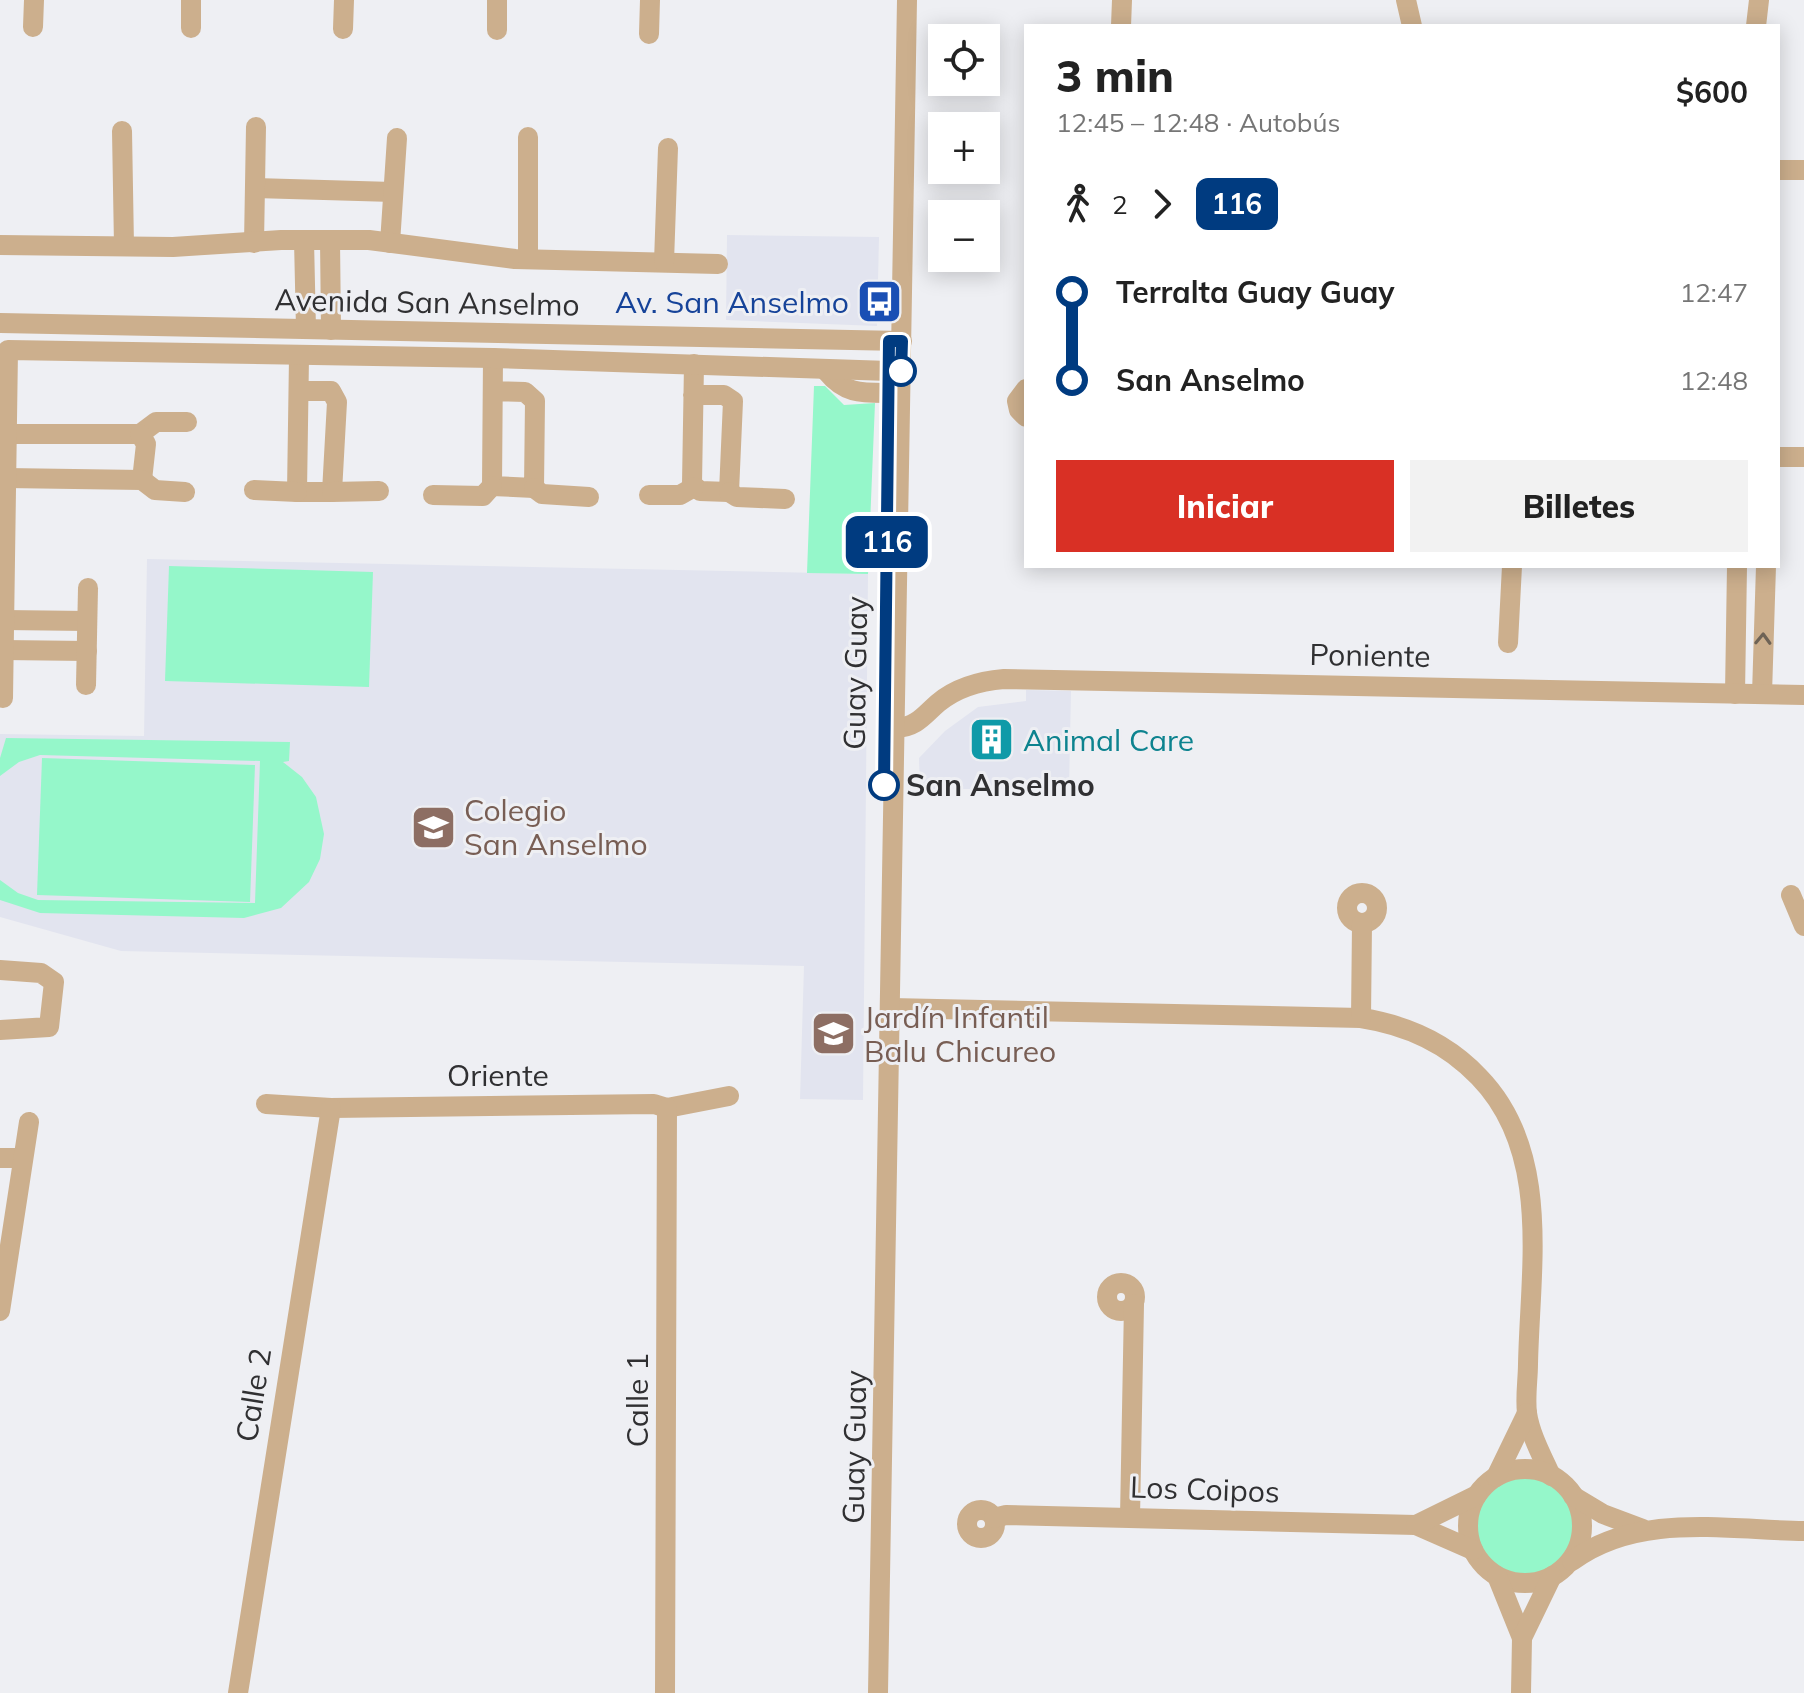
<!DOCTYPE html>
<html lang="es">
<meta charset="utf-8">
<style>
:root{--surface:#fff;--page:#f2f2f2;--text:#222;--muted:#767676;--accent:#d93025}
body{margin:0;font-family:Mulish,sans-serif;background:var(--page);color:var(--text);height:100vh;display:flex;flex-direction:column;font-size:30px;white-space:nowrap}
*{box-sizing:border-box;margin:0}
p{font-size:26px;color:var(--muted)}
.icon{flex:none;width:44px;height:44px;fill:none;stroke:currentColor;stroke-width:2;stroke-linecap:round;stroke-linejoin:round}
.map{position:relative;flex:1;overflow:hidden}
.sheet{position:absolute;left:1024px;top:24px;width:756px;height:544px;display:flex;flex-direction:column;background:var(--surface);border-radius:0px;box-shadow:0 4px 20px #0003}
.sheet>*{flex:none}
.badge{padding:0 16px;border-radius:12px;font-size:28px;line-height:52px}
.fabs{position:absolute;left:928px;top:24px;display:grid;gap:16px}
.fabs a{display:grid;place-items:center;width:72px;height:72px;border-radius:0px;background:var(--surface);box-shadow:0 4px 20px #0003;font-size:40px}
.map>.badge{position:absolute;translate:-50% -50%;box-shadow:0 0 0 4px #fff}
.legs{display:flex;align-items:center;gap:12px;height:88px;padding:0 32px;font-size:26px}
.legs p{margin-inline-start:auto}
.overview{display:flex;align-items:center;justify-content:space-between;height:136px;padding:0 32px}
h1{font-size:44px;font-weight:800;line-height:60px}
.primary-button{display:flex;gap:16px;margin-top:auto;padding:16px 32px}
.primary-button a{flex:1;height:92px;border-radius:0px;background:var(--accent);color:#fff;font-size:32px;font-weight:800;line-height:92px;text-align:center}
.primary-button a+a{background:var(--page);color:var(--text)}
ul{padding:0 32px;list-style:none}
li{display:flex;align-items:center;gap:28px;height:88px;font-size:30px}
li i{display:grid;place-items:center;width:12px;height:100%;margin:0 10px;background:currentColor}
li i::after{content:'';width:20px;height:20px;margin:-10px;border:6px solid;border-radius:50%;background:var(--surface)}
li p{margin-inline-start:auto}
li:first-child i{background:linear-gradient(#0000 50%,currentColor 0)}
li:last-child i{background:linear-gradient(currentColor 50%,#0000 0)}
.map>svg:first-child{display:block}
.built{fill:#e2e4ef}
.green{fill:#95f7ca}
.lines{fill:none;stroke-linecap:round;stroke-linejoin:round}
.minor{stroke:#ccaf8d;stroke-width:20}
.oneway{stroke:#6e6356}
.line-1-casing{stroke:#fff;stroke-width:18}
.line-1{stroke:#003b80;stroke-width:12}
.stop-1-dot{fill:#fff;stroke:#003b80;stroke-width:4}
.labels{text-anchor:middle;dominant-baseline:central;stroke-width:6;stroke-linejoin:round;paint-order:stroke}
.street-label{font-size:30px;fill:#303032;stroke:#eeeff3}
.transit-label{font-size:30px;fill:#164399;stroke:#eeeff3;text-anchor:end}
.culture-label{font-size:30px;fill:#0d838f;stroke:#eeeff3;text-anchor:start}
.stop-label{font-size:30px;font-weight:bold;fill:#303032;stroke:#eeeff3;text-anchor:start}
.education-label{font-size:30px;fill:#785e54;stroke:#eeeff3;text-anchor:start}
</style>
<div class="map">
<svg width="1804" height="1693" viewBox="0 0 1804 1693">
<rect width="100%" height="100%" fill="#eeeff3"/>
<g class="built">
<polygon points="727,235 879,237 877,326 726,320"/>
<polygon points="147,559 868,574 863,1100 800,1099 804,966 121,951 0,917 0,734 144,736"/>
<polygon points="1026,690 1071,691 1069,789 920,789 919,758 945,731 978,707 1026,701"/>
</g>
<g class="green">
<polygon points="814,386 825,386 844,405 875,403 868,574 807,573"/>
<polygon points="169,566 373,572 369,687 165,681"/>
<polygon points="6,738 290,742 289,761 283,762 302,777 316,797 324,834 320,859 309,882 281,908 244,918 40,913 0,900 0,880 18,893 38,900 255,903 260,761 40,755 19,762 0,776 0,758"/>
<polygon points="42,758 255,765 250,902 37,895"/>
<circle cx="1525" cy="1526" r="48"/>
</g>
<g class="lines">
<g class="minor">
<polyline points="1406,0 1412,26"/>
<polyline points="1121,26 1122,0"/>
<polyline points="1756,26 1759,0"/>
<polyline points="33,27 34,0"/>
<polyline points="191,28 191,0"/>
<polyline points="343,29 344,0"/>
<polyline points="497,30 497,0"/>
<polyline points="649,34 650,0"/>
<polyline points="122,131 124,246"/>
<polyline points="1778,170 1804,170"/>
<polyline points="255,188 393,192"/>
<polyline points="304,240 306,329"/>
<polyline points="330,240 331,330"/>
<polyline points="254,243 256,127"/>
<polyline points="390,243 397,138"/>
<polyline points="0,245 173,247 281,240 369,240 515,259 718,264"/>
<polyline points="528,259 528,137"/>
<polyline points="664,262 668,148"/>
<polyline points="0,323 902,341"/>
<polyline points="299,357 297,492 332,492 337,402 331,391 299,391"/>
<polyline points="493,358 492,486 534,488 535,401 525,392 494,391"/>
<path d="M 827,372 C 845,394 861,393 889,393"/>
<polyline points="1026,389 1017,401 1019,410 1026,417"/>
<polyline points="693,395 724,395 733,401 729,492 700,491 692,484 694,364"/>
<polyline points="7,434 140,434 156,422 187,422"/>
<polyline points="140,434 146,444 142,480"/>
<polyline points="1778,457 1804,457"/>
<polyline points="6,478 142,480 155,490 185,492"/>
<polyline points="534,488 542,494 589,497"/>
<polyline points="254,490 297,492"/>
<polyline points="332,492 379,491"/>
<polyline points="729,492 737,497 785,499"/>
<polyline points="433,495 483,496 492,486"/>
<polyline points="649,495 680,495 694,487"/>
<polyline points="4,620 87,621"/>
<polyline points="1508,643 1512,566"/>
<polyline points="3,650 87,651"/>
<polyline points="86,685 88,588"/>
<polyline points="1735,694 1737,566"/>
<polyline points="1762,694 1766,566"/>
<polyline points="3,698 8,350 493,358 889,371"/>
<path d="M 896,728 C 917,727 924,715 938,703 C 957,687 980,681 1004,679 L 1804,695"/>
<circle cx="1362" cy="908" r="15"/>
<polyline points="1791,895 1804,926"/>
<polyline points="0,970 41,973 54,982 49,1027 0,1030"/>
<path d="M 891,1008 L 1361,1018 C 1407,1025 1447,1043 1479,1077 C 1552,1152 1530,1268 1528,1364 C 1528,1379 1525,1397 1527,1413 C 1530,1434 1542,1456 1551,1476"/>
<polyline points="1361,1018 1362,924"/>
<polyline points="266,1104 331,1108 654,1104 667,1108 729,1096"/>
<polyline points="0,1158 23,1158"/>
<circle cx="1121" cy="1297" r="14"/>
<polyline points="0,1311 29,1122"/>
<circle cx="1525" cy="1526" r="57"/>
<polyline points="1496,1477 1527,1413"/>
<polyline points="1573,1496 1603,1514 1643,1529"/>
<circle cx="981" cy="1524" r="14"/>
<polyline points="1130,1517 1134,1304"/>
<polyline points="994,1518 1006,1515 1416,1525 1473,1550"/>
<polyline points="1416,1525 1477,1495"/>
<path d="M 1572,1561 C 1638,1512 1726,1530 1804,1531"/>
<polyline points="1497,1576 1522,1638"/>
<polyline points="238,1693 331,1108"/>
<polyline points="665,1693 667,1108"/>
<polyline points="878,1693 907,0"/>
<polyline points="1521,1693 1522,1638 1552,1576"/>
</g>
</g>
<defs><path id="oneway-chevron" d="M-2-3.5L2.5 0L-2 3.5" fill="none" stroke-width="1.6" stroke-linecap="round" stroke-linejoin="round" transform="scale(2)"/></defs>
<use class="oneway" href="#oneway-chevron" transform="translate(1763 639) rotate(-88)"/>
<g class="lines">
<defs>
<polyline id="line-1" points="884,785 889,341 902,341 901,371"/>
</defs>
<use href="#line-1" class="line-1-casing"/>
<use href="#line-1" class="line-1"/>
</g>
<defs>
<symbol id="bus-square" viewBox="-11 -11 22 22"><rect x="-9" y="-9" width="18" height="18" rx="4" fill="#1a4fb4" stroke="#eeeff3"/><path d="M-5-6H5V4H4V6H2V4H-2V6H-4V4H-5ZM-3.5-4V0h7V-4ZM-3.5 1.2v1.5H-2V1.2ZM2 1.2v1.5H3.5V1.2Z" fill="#fff"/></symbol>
<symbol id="building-square" viewBox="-11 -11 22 22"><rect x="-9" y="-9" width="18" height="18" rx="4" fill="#0f9aa8" stroke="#eeeff3"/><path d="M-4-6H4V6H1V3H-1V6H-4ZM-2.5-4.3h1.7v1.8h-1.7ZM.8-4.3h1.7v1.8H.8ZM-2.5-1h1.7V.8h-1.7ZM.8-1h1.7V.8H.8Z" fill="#fff"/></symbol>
<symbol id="school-square" viewBox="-11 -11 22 22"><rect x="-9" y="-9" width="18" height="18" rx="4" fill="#8d6e63" stroke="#eeeff3"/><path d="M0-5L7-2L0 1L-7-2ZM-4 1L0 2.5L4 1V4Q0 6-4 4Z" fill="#fff"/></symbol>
</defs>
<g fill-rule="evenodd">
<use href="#bus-square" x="854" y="276" width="51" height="51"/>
<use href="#building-square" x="966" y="714" width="51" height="51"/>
<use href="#school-square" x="408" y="802" width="51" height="51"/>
<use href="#school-square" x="808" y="1008" width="51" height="51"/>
</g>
<g class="stop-1-dot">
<circle cx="901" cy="371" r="14"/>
<circle cx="884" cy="785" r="14"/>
</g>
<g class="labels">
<g class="street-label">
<text transform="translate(427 302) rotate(1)">Avenida San Anselmo</text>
<text transform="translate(1370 655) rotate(1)">Poniente</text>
<text transform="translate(855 673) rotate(-89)">Guay Guay</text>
<text x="498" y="1075">Oriente</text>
<text transform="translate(253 1395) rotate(-81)">Calle 2</text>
<text transform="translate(637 1400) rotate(-90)">Calle 1</text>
<text transform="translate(854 1447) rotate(-89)">Guay Guay</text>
<text transform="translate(1205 1489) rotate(2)">Los Coipos</text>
</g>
<g class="transit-label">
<text x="849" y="302">Av. San Anselmo</text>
</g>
<g class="culture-label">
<text x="1023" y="740">Animal Care</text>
</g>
<g class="stop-label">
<text x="906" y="785">San Anselmo</text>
</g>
<g class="education-label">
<text x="464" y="810">Colegio<tspan x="464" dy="34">San Anselmo</tspan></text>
<text x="864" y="1017">Jardín Infantil<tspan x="864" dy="34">Balu Chicureo</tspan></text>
</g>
</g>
</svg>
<div class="fabs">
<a><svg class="icon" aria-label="locate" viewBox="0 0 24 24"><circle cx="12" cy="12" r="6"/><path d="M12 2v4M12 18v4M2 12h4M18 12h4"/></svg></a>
<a>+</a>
<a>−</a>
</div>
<b class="badge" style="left:887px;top:542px;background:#003b80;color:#fff">116</b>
<section class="sheet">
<div class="overview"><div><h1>3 min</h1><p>12:45 – 12:48 · Autobús</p></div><b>$600</b></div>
<div class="legs"><svg class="icon" aria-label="walk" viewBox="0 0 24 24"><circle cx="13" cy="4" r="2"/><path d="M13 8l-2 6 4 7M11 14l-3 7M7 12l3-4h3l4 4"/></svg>2<svg class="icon" aria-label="forward" viewBox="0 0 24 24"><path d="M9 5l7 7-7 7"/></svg><b class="badge" style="background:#003b80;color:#fff">116</b></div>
<ul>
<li><i style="color:#003b80"></i><b>Terralta Guay Guay</b><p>12:47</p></li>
<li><i style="color:#003b80"></i><b>San Anselmo</b><p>12:48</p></li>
</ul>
<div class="primary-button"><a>Iniciar</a><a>Billetes</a></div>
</section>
</div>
